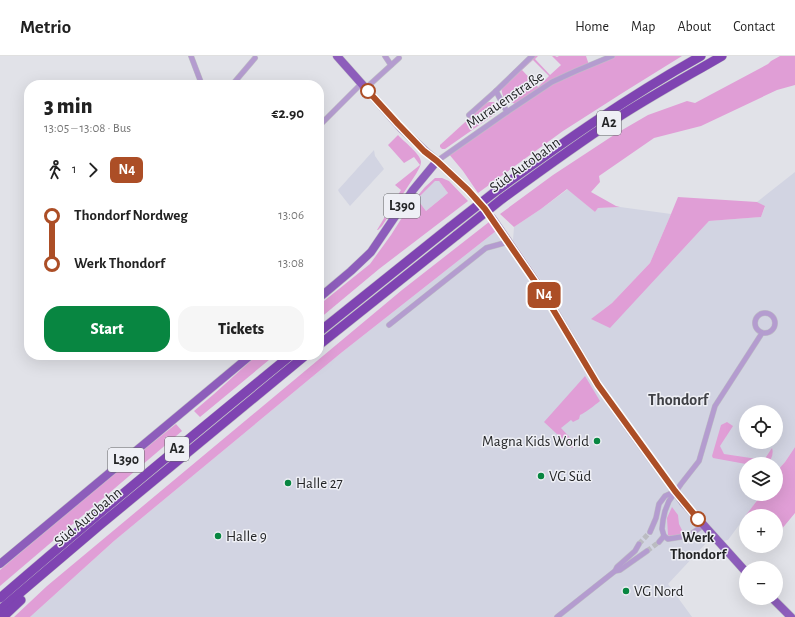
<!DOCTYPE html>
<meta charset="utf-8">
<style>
:root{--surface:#fff;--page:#f6f6f6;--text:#222;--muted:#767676;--line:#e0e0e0;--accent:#088641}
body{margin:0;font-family:"Alegreya Sans",sans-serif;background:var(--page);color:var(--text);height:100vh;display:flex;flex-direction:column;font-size:15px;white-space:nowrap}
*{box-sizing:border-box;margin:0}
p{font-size:13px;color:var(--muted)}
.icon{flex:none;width:22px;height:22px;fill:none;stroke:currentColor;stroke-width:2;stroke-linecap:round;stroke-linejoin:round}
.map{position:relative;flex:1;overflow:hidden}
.panel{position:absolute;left:24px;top:24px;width:300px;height:280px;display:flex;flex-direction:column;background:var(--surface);border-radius:16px;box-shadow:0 4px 16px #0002}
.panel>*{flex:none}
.badge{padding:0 8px;border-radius:6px;font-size:14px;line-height:26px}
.controls{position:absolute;left:739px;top:349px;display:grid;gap:8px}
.controls a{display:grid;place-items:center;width:44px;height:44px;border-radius:50%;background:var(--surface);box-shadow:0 4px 16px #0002;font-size:20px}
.map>.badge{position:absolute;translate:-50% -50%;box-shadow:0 0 0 2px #fff}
.legs{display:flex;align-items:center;gap:6px;height:44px;padding:0 20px;font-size:13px}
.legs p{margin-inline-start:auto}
.headline{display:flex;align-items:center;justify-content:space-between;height:68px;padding:0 20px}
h1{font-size:22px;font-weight:800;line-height:30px}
.primary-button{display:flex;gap:8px;margin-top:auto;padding:8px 20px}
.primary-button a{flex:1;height:46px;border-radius:16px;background:var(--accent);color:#fff;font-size:16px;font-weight:800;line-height:46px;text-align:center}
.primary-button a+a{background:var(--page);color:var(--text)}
ul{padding:0 20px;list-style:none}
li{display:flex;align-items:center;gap:14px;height:48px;font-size:15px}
li i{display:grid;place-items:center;width:6px;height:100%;margin:0 5px;background:currentColor}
li i::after{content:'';width:10px;height:10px;margin:-5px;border:3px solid;border-radius:50%;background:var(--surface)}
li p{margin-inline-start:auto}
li:first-child i{background:linear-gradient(#0000 50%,currentColor 0)}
li:last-child i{background:linear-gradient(currentColor 50%,#0000 0)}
header{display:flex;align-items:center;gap:24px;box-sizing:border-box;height:56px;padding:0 20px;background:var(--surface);border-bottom:1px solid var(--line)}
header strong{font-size:19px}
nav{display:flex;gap:22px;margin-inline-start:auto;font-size:14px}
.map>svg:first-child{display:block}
.built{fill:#d2d4e2;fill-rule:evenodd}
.green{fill:#e09ed6;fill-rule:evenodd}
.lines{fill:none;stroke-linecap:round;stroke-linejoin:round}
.street-tunnel{stroke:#bbbcc1;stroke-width:5;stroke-dasharray:5 2.5;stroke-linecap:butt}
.street-casing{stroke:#bfc0c5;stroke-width:6}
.primary-casing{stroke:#bfc0c5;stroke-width:9}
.highway-casing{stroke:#bfc0c5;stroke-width:10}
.street{stroke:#b49ccf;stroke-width:5}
.primary{stroke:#8d5dbb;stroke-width:8}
.highway{stroke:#7f44b2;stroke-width:9}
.highway-bridge-casing{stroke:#bfc0c5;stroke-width:10;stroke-linecap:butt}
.highway-bridge{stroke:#7f44b2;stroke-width:9}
.line-1-casing{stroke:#fff;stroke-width:9}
.line-1{stroke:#ac4e26;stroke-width:6}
.stop-1-dot{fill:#fff;stroke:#ac4e26;stroke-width:2}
.poi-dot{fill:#088641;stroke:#eeeff5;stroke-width:1.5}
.labels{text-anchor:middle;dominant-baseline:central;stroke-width:3;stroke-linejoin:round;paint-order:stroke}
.shield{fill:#eeeff5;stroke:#616265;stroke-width:1}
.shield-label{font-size:14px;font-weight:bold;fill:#242527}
.street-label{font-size:15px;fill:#242527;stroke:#eeeff5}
.poi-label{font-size:15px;fill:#242527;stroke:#eeeff5;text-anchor:start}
.stop-label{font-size:15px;font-weight:bold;fill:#242527;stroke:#eeeff5}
.neighbourhood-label{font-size:16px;font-weight:bold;fill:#404146;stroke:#eeeff5}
</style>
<header>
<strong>Metrio</strong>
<nav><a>Home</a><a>Map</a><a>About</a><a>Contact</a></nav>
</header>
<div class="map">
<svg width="795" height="561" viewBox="0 0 795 561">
<rect width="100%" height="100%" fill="#e1e2e8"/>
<g class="built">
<polygon points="374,94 375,100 384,113 350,150 339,136 338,134"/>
<path d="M 795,116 L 795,391 L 785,406 L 776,416 L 776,408 L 746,408 L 746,438 L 762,438 L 728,484 L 714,487 L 709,484 L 668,528 L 692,561 L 30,561 L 114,485 L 341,297 L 496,175 L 544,248 L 566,284 L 573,278 L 540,223 L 513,184 L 514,171 L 541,153 L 568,133 L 595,156 L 598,152 L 620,151 L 671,158 L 650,207 L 612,247 L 591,263 L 671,206 L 709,165 L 761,161 L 765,151 L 757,146 ZM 746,356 L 776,356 L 776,386 L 746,386 Z"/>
<polygon points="435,124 439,125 448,137 426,155 417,143"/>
</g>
<g class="green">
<path d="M 532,0 L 538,0 L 535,3 L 550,19 L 561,9 L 552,0 L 555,0 L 557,1 L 559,0 L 586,0 L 589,9 L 612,0 L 682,0 L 624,36 L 563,75 L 478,137 L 463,115 L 448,97 L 516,49 C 505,41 503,46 501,30 ZM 533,4 L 549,20 L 538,31 L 522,14 Z"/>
<polygon points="780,0 795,0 795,29 777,34 701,70 654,82 599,120 600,126 591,136 616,150 620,151 598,152 595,156 567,133 541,153 514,171 500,158 553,119 617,77 648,59 687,45 695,47 768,8 771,5"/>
<path d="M 489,46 L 494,46 C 497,51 497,53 495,58 L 445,93 L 442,93 L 440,91 L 440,89 L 486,47 Z"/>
<path d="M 398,79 C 403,85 421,98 421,106 C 421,110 418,114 416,118 L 382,170 L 378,174 L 377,174 L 401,134 L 395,129 L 420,109 L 414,101 L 404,107 L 388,89 Z"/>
<path d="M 435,122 L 442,122 L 449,125 L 468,145 L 379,213 L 319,263 L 319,249 L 370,208 L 391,179 L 410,149 L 425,131 ZM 435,125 L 439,125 L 448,137 L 426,155 L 417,143 Z"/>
<polygon points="678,141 757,146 765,150 761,161 709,165 610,272 591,263 612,247 650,207 671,158"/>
<polygon points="489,166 496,175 341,297 114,485 30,561 14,561 47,530 402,234"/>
<polygon points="257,299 275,299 200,361 194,355 214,338"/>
<path d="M 585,320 L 600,345 C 595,349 585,357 580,359 L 579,363 L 573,366 L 571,364 L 561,372 L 576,388 L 572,392 L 544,366 Z"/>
<path d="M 727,366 L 733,370 L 720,390 L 724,398 L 764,404 L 772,392 C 774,398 771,403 768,408 L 746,408 L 713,402 L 712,400 L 721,369 Z"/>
<polygon points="176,368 182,375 0,530 0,514 108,422"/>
<polygon points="795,391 795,457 776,480 776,460 746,460 746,466 743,463 762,438 776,438 776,416 785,406"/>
<polygon points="672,451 678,459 679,468 684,478 670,480 668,479 667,462"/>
</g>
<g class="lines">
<g class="street-tunnel">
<polyline points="639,488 650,476"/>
<polyline points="647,495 659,486"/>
</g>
<defs>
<g id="street">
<polyline points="191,0 202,29"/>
<polyline points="385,0 391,9"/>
<polyline points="232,29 255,2"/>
<polyline points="366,32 399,2"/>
<polyline points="496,35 507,56"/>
<polyline points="469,59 496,35 532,0"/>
<polyline points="319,70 362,27"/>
<polyline points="437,105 507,56 552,26 576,15 612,0"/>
<circle cx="765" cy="267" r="10"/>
<polyline points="389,269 486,192 508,186"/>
<polyline points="650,476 656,462 659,448 665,440 674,436"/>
<polyline points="664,480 662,473 663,464 665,455 669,445 681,428 699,405 715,350 762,277"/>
<polyline points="664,480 668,483 687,480 691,478 704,469"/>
<polyline points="659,486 664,480"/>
<polyline points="615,515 617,511 635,495 639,488"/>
<polyline points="557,561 615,515 620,514 647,495"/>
</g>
<g id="primary">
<polyline points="337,0 401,72 425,95 437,105 468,134 474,141"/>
<polyline points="492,162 545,239 598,329 633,378 683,446 746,516"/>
<polyline points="319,242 351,215 371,196 413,134 437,105"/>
<polyline points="0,508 251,299"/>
<polyline points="772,542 791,561"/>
</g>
<g id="highway">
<path d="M 496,135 C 562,87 629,40 701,0"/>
<path d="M 502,143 C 539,116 576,89 614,64 C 649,41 686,21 722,0"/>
<polyline points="319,276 450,171"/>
<polyline points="319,289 457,179"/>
<path d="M 0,542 C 96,459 193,379 291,299"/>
<polyline points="0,554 100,469 306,299"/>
<polyline points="3,561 21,544"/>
</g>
</defs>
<use href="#street" class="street-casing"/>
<use href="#primary" class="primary-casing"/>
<use href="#highway" class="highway-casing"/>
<use href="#street" class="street"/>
<use href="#primary" class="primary"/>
<use href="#highway" class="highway"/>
<defs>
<g id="highway-bridge">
<polyline points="450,171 496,135"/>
<polyline points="457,179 502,143"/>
</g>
</defs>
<use href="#highway-bridge" class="highway-bridge-casing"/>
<use href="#highway-bridge" class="highway-bridge"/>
</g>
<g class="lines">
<defs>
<polyline id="line-1" points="368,35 398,68 424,95 437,105 468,134 485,153 545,240 598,329 675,435 698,463"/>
</defs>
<use href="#line-1" class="line-1-casing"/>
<use href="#line-1" class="line-1"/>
</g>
<g class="stop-1-dot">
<circle cx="368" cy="35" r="7"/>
<circle cx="698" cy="463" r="7"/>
</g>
<g class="poi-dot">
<circle cx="597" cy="385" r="4"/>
<circle cx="541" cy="420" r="4"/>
<circle cx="288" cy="427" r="4"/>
<circle cx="218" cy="480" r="4"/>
<circle cx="626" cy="535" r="4"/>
</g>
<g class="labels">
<g class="shield">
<rect x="597" y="55" width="24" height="24" rx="3"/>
<rect x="384" y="138" width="36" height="24" rx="3"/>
<rect x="165" y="381" width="24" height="24" rx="3"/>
<rect x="108" y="392" width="36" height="24" rx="3"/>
</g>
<g class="shield-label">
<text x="609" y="67">A2</text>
<text x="402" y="150">L390</text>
<text x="177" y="393">A2</text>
<text x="126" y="404">L390</text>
</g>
<g class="street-label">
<text transform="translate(505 44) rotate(-34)">Murauenstraße</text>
<text transform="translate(525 109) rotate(-36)">Süd Autobahn</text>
<text transform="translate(88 461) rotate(-40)">Süd Autobahn</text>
</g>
<g class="poi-label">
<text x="589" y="385" text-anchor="end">Magna Kids World</text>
<text x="549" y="420">VG Süd</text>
<text x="296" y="427">Halle 27</text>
<text x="226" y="480">Halle 9</text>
<text x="634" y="535">VG Nord</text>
</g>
<g class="stop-label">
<text x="698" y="481">Werk<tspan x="698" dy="17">Thondorf</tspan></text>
</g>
<g class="neighbourhood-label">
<text x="678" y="344">Thondorf</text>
</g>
</g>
</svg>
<div class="controls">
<a><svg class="icon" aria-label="locate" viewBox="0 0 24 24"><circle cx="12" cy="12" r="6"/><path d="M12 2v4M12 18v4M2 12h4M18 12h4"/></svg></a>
<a><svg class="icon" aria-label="layers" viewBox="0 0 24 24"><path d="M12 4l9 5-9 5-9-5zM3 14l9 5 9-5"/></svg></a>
<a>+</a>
<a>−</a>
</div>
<b class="badge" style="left:544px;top:239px;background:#ac4e26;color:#fff">N4</b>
<section class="panel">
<div class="headline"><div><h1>3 min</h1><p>13:05 – 13:08 · Bus</p></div><b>€2.90</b></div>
<div class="legs"><svg class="icon" aria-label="walk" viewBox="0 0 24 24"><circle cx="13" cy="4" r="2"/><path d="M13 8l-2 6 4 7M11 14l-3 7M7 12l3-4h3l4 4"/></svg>1<svg class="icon" aria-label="forward" viewBox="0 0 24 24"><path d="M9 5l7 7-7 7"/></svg><b class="badge" style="background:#ac4e26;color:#fff">N4</b></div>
<ul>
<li><i style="color:#ac4e26"></i><b>Thondorf Nordweg</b><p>13:06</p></li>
<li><i style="color:#ac4e26"></i><b>Werk Thondorf</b><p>13:08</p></li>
</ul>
<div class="primary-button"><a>Start</a><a>Tickets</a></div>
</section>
</div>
